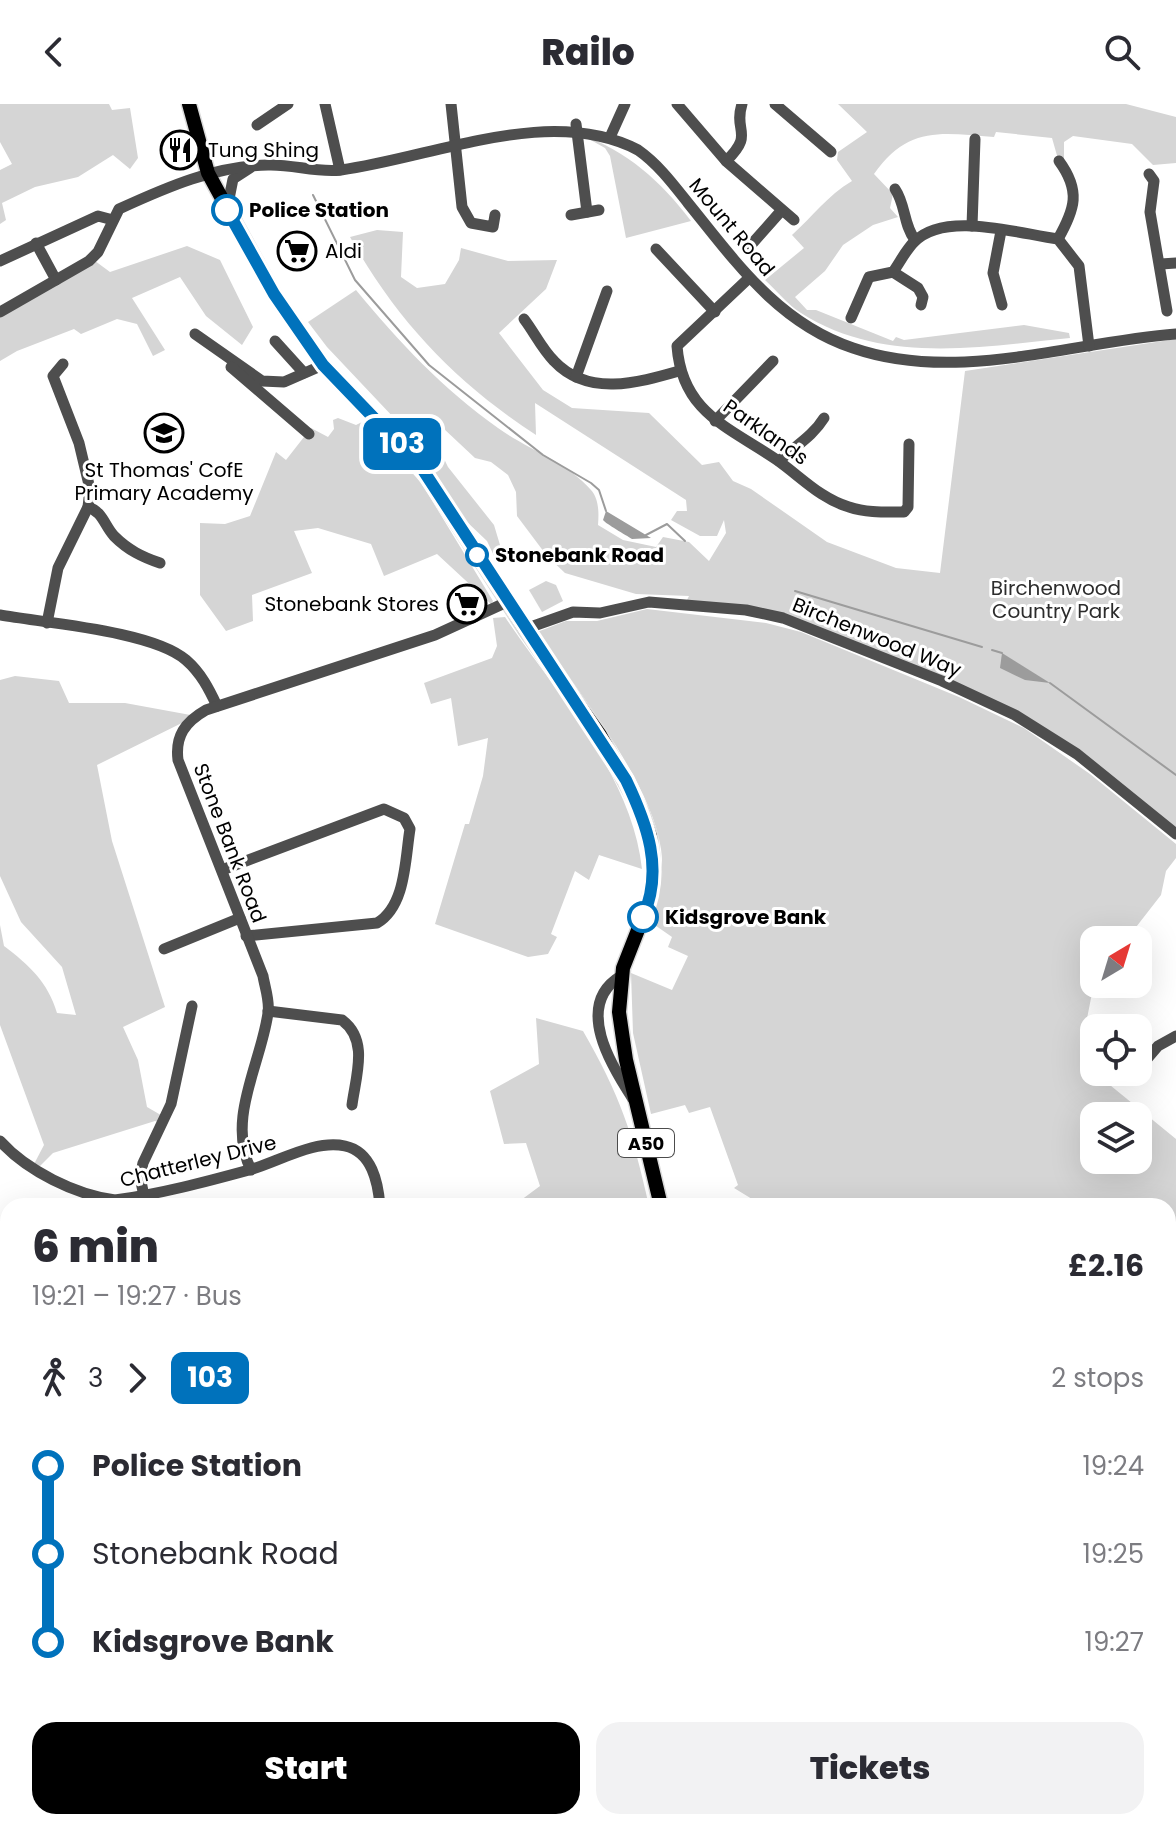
<!DOCTYPE html>
<meta charset="utf-8">
<style>
:root{--surface:#fff;--page:#f2f2f3;--text:#2b2b33;--muted:#7c7c81;--accent:#000}
body{margin:0;font-family:Poppins,sans-serif;background:var(--page);color:var(--text);height:100vh;display:flex;flex-direction:column;font-size:30px;white-space:nowrap}
*{box-sizing:border-box;margin:0}
p{font-size:26px;color:var(--muted)}
.icon{flex:none;width:44px;height:44px;fill:none;stroke:currentColor;stroke-width:2;stroke-linecap:round;stroke-linejoin:round}
.map{position:relative;flex:1;overflow:hidden}
.drawer{position:absolute;left:0px;top:1094px;width:1176px;height:632px;display:flex;flex-direction:column;background:var(--surface);border-radius:24px 24px 0 0;box-shadow:0 8px 32px #0002}
.drawer>*{flex:none}
.badge{padding:0 16px;border-radius:12px;font-size:28px;line-height:52px}
.needle{width:52px;rotate:38deg}
.fabs{position:absolute;left:1080px;top:822px;display:grid;gap:16px}
.fabs a{display:grid;place-items:center;width:72px;height:72px;border-radius:16px;background:var(--surface);box-shadow:0 8px 32px #0002;font-size:40px}
.map>.badge{position:absolute;translate:-50% -50%;box-shadow:0 0 0 4px #fff}
.legs{display:flex;align-items:center;gap:12px;height:88px;padding:0 32px;font-size:26px}
.legs p{margin-inline-start:auto}
.overview{display:flex;align-items:center;justify-content:space-between;height:136px;padding:0 32px}
h1{font-size:44px;font-weight:800;line-height:60px}
.action{display:flex;gap:16px;margin-top:auto;padding:16px 32px}
.action a{flex:1;height:92px;border-radius:24px;background:var(--accent);color:#fff;font-size:32px;font-weight:800;line-height:92px;text-align:center}
.action a+a{background:var(--page);color:var(--text)}
ul{padding:0 32px;list-style:none}
li{display:flex;align-items:center;gap:28px;height:88px;font-size:30px}
li i{display:grid;place-items:center;width:12px;height:100%;margin:0 10px;background:currentColor}
li i::after{content:'';width:20px;height:20px;margin:-10px;border:6px solid;border-radius:50%;background:var(--surface)}
li p{margin-inline-start:auto}
li:first-child i{background:linear-gradient(#0000 50%,currentColor 0)}
li:last-child i{background:linear-gradient(currentColor 50%,#0000 0)}
header{display:flex;justify-content:space-between;align-items:center;height:104px;padding:0 32px;background:var(--surface);font-size:36px;font-weight:800}
.map>svg:first-child{display:block}
.green{fill:#d5d5d5;fill-rule:evenodd}
.water{fill:#9c9c9c}
.lines{fill:none;stroke-linecap:round;stroke-linejoin:round}
.stream{stroke:#9c9c9c;stroke-width:2}
.major-casing{stroke:#dbdbdb;stroke-width:17}
.minor{stroke:#4e4e4e;stroke-width:11}
.major{stroke:#000;stroke-width:14}
.line-1-casing{stroke:#fff;stroke-width:18}
.line-1{stroke:#0072bc;stroke-width:12}
.stop-1-dot{fill:#fff;stroke:#0072bc;stroke-width:4}
.labels{text-anchor:middle;dominant-baseline:central;stroke-width:6;stroke-linejoin:round;paint-order:stroke}
.shield{fill:#fff;stroke:#4c4c4c;stroke-width:2}
.shield-label{font-size:18px;font-weight:bold;fill:#000}
.poi-label{font-size:20px;fill:#000;stroke:#fff;text-anchor:start}
.stop-label{font-size:20px;font-weight:bold;fill:#000;stroke:#fff;text-anchor:start}
.street-label{font-size:20px;fill:#000;stroke:#fff}
.park-label{font-size:20px;fill:#2c2c2c;stroke:#fff}
</style>
<header><svg class="icon" aria-label="back" viewBox="0 0 24 24"><path d="M15 5l-7 7 7 7"/></svg>Railo<svg class="icon" aria-label="search" viewBox="0 0 24 24"><circle cx="10" cy="10" r="6"/><path d="M15 15l6 6"/></svg></header>
<div class="map">
<svg width="1176" height="1726" viewBox="0 0 1176 1726">
<rect width="100%" height="100%" fill="#fff"/>
<g class="green">
<polygon points="0,0 109,0 112,6 130,4 138,54 130,65 113,51 78,73 35,83 2,99 6,116 0,120 0,66 12,60 0,38"/>
<path d="M 838,0 L 1126,0 L 1176,13 L 1176,59 L 1153,61 L 1132,40 L 1073,32 L 1064,38 L 1064,56 L 1058,55 L 1052,34 L 996,28 L 994,33 C 942,29 908,21 874,70 L 893,90 L 890,104 L 898,113 L 873,121 L 843,141 L 825,167 L 795,193 L 807,206 L 816,206 L 893,237 L 896,233 L 904,236 L 1024,221 L 1069,229 L 1070,234 C 979,243 883,261 801,209 C 788,201 776,186 765,176 L 804,144 L 792,131 C 813,112 827,92 852,77 L 837,56 L 838,48 L 867,28 Z"/>
<path d="M 580,30 C 627,47 661,77 691,117 L 626,134 L 610,52 L 605,44 Z"/>
<path d="M 377,126 L 403,128 L 401,173 L 417,184 L 445,180 L 459,156 L 461,144 L 508,157 L 557,156 L 546,185 L 499,229 L 543,286 L 572,304 L 649,309 L 702,361 L 719,358 L 733,377 L 751,385 L 827,438 L 896,464 L 940,469 L 965,267 L 1176,235 L 1176,730 L 1048,630 L 807,521 L 685,500 L 689,492 L 636,490 L 565,469 L 547,452 L 517,412 L 516,388 L 508,371 L 491,358 L 475,354 L 443,324 L 431,328 L 448,363 L 494,421 L 503,451 L 495,454 L 487,437 L 466,417 L 412,333 L 327,243 L 308,218 L 356,186 C 399,238 443,285 498,324 C 527,345 567,358 591,386 C 599,395 599,409 598,421 L 623,436 L 656,443 L 663,433 L 689,438 L 709,457 L 726,429 L 724,416 L 717,432 L 700,432 L 671,416 L 677,407 L 687,407 L 686,396 L 535,299 L 536,331 C 455,278 397,217 350,133 Z"/>
<polygon points="187,142 220,156 253,223 242,241 206,212 180,173 132,194 165,246 153,252 137,220 117,215 81,230 74,225 17,247 0,257 0,208 91,154 110,168"/>
<polygon points="338,314 356,321 366,316 422,380 493,497 491,500 437,450 384,472 371,440 318,424 294,427 312,469 252,491 253,517 226,527 200,491 200,419 225,420 250,412 276,348 286,356 311,324 328,333 334,325 333,316"/>
<polygon points="546,477 556,481 563,497 542,508 529,486"/>
<path d="M 647,505 L 766,519 L 801,528 L 959,593 L 1024,624 L 1090,670 L 1176,740 L 1176,754 L 1166,767 L 1161,791 L 1126,836 L 1094,836 L 1094,879 L 1080,950 L 1094,968 L 1176,1035 L 1176,1302 L 1168,1300 L 1168,1102 L 806,1102 L 752,1095 L 734,1084 L 738,1081 L 710,1003 L 689,1009 L 685,1001 L 651,1010 L 633,929 L 631,869 L 672,886 L 688,852 L 668,843 L 672,833 L 649,817 C 657,793 665,771 661,745 C 651,677 577,586 537,528 L 566,517 L 597,517 ZM 1094,1012 L 1138,1012 L 1138,1056 L 1094,1056 Z"/>
<path d="M 505,513 C 556,589 632,671 642,765 L 599,751 L 589,776 L 575,767 L 551,830 L 557,833 L 548,850 L 528,853 L 435,820 L 465,720 L 469,720 L 483,672 L 488,634 L 458,642 L 451,594 L 431,600 L 424,579 L 492,554 L 497,542 L 493,514 Z"/>
<path d="M 15,572 L 59,577 L 69,599 L 125,599 L 196,612 L 97,661 L 112,737 L 165,903 L 123,923 L 138,956 L 147,1003 L 166,1014 L 164,1020 L 155,1017 L 53,1049 L 37,1065 L 33,1062 L 44,1041 L 0,921 L 0,821 L 4,842 C 29,861 48,878 57,909 L 76,911 L 62,863 L 21,818 L 0,772 L 0,576 Z"/>
<path d="M 536,914 L 583,927 C 620,991 633,1030 649,1102 L 513,1102 L 540,1082 L 526,1039 L 504,1040 L 490,987 L 539,960 Z"/>
<polygon points="8,1352 8,1718 113,1718 112,1726 0,1726 0,1353"/>
<polygon points="706,1718 843,1718 834,1726 707,1726"/>
</g>
<g class="water">
<path d="M 606,407 L 651,434 L 632,435 C 626,431 606,420 603,416 Z"/>
<polygon points="1002,549 1050,579 1025,576 1000,564"/>
<polygon points="1168,1692 1176,1692 1176,1726 1139,1726 1140,1718 1168,1718"/>
</g>
<g class="lines">
<g class="stream">
<polyline points="313,91 355,176 429,261 543,351 591,379 599,386 606,407"/>
<polyline points="646,431 667,420 685,437"/>
<polyline points="795,487 982,543"/>
<polyline points="992,546 1002,549"/>
<polyline points="1050,579 1176,671"/>
</g>
<defs>
<g id="major">
<polyline points="189,0 208,69 274,190 323,261 421,363 525,525 600,631 641,707 650,732 654,771 647,803 623,864 619,908 626,956 661,1102"/>
<polyline points="495,1726 498,1718"/>
</g>
</defs>
<use href="#major" class="major-casing"/>
<g class="minor">
<polyline points="325,0 340,66"/>
<polyline points="451,0 462,103 471,119 493,123 495,111"/>
<polyline points="677,0 726,57 794,116"/>
<polyline points="775,0 831,48"/>
<polyline points="576,20 587,108"/>
<polyline points="257,21 288,0"/>
<polyline points="611,31 625,0"/>
<path d="M 726,57 C 755,29 733,28 742,0"/>
<polyline points="1149,70 1154,77 1150,108 1167,207"/>
<path d="M 895,85 C 906,101 903,120 915,136"/>
<polyline points="227,105 233,75 250,64"/>
<polyline points="571,111 599,106"/>
<polyline points="972,122 975,35"/>
<polyline points="1001,127 993,169 1002,201"/>
<path d="M 1058,135 C 1075,105 1081,87 1059,57"/>
<polyline points="36,139 56,176"/>
<polyline points="750,142 781,107"/>
<polyline points="656,145 715,208"/>
<polyline points="0,157 98,112 113,116"/>
<polyline points="1161,160 1176,159"/>
<polyline points="893,168 918,184 923,193 921,201"/>
<path d="M 749,174 L 677,242 C 682,309 729,323 777,356 C 801,373 821,395 849,403 C 867,409 885,408 904,408 L 908,403 L 909,340"/>
<path d="M 0,208 L 89,157 L 98,148 L 119,105 C 167,83 215,62 268,61 C 293,60 316,69 341,66 C 436,53 549,0 638,46 C 658,60 673,80 688,99 C 735,157 778,219 853,244 C 957,280 1070,238 1176,230"/>
<path d="M 851,214 L 869,173 L 893,168 C 900,158 906,146 914,138 C 945,106 1019,130 1058,135 L 1079,162 L 1089,242"/>
<path d="M 524,215 C 534,228 542,245 554,257 C 588,293 637,279 679,267"/>
<polyline points="195,230 262,277 284,278 323,261"/>
<polyline points="275,237 304,269"/>
<polyline points="231,263 309,330"/>
<polyline points="576,273 607,187"/>
<polyline points="715,317 773,257"/>
<path d="M 779,357 C 795,342 813,332 824,314"/>
<path d="M 88,403 C 103,408 104,421 114,432 C 128,446 142,453 160,459"/>
<path d="M 0,511 C 45,519 153,527 186,556 C 201,569 209,585 217,602"/>
<polyline points="47,519 58,464 88,403 90,385 79,339 53,272 63,260"/>
<polyline points="525,525 573,508 600,509 649,498 746,506 783,514 942,577 1015,611 1077,650 1176,730"/>
<path d="M 222,766 L 384,705 L 404,714 L 410,725 C 405,755 406,802 377,819 L 246,832"/>
<polyline points="164,845 240,814"/>
<path d="M 621,872 C 573,901 612,963 633,995"/>
<path d="M 268,907 L 342,916 C 369,936 356,971 352,1001"/>
<polyline points="1138,956 1146,956 1158,942 1176,932"/>
<path d="M 0,1037 C 27,1067 76,1091 115,1096 C 160,1090 205,1078 249,1066 C 278,1058 315,1035 345,1042 C 372,1048 378,1078 380,1102"/>
<path d="M 251,1066 C 226,1015 261,960 268,909 C 270,897 265,884 263,872 L 178,656 C 175,632 185,618 206,606 L 435,531 L 507,498"/>
<polyline points="144,1092 140,1073 143,1059 171,1000 192,902"/>
<polyline points="0,1349 8,1348"/>
<polyline points="247,1718 248,1726"/>
<polyline points="611,1718 612,1726"/>
<polyline points="657,1718 658,1726"/>
<polyline points="696,1718 698,1726"/>
<polyline points="283,1726 333,1718"/>
</g>
<use href="#major" class="major"/>
</g>
<g class="lines">
<defs>
<path id="line-1" d="M 227,106 L 274,190 L 323,261 L 421,363 L 626,676 C 647,720 664,765 643,813"/>
</defs>
<use href="#line-1" class="line-1-casing"/>
<use href="#line-1" class="line-1"/>
</g>
<defs>
<symbol id="restaurant-ring" viewBox="-11 -11 22 22"><circle r="9.5" fill="#fff" stroke="#000" stroke-width="1.5"/><path d="M-5-6h1v4h1v-4h1v4h1v-4h1v5L-1.5 .5V6h-2V.5L-5-1ZM5-6V6H3V1.5H1.5Q1.5-4 5-6Z" fill="#000"/></symbol>
<symbol id="supermarket-ring" viewBox="-11 -11 22 22"><circle r="9.5" fill="#fff" stroke="#000" stroke-width="1.5"/><path d="M-6-5.5h2.5l.6 2H6L4.5 2H-2.5L-4.4-4H-6ZM-1.5 3.2a1.3 1.3 0 1 0 .1 0ZM3 3.2a1.3 1.3 0 1 0 .1 0Z" fill="#000"/></symbol>
<symbol id="school-ring" viewBox="-11 -11 22 22"><circle r="9.5" fill="#fff" stroke="#000" stroke-width="1.5"/><path d="M0-5L7-2L0 1L-7-2ZM-4 1L0 2.5L4 1V4Q0 6-4 4Z" fill="#000"/></symbol>
</defs>
<g fill-rule="evenodd">
<use href="#restaurant-ring" x="158" y="24" width="44" height="44"/>
<use href="#supermarket-ring" x="275" y="125" width="44" height="44"/>
<use href="#school-ring" x="142" y="307" width="44" height="44"/>
<use href="#supermarket-ring" x="445" y="478" width="44" height="44"/>
</g>
<g class="stop-1-dot">
<circle cx="227" cy="106" r="14"/>
<circle cx="477" cy="451" r="10"/>
<circle cx="643" cy="813" r="14"/>
</g>
<g class="labels">
<rect class="shield" x="618" y="1025" width="56" height="28" rx="6"/>
<g class="shield-label">
<text x="646" y="1039">A50</text>
</g>
<g class="poi-label">
<text x="208" y="46">Tung Shing</text>
<text x="325" y="147">Aldi</text>
<text x="164" y="366" text-anchor="middle">St Thomas' CofE<tspan x="164" dy="23">Primary Academy</tspan></text>
<text x="439" y="500" text-anchor="end">Stonebank Stores</text>
</g>
<g class="stop-label">
<text x="249" y="106">Police Station</text>
<text x="495" y="451">Stonebank Road</text>
<text x="665" y="813">Kidsgrove Bank</text>
</g>
<g class="street-label">
<text transform="translate(732 123) rotate(50)">Mount Road</text>
<text transform="translate(766 328) rotate(35)">Parklands</text>
<text transform="translate(877 533) rotate(22)">Birchenwood Way</text>
<text transform="translate(230 739) rotate(69)">Stone Bank Road</text>
<text transform="translate(198 1057) rotate(-14)">Chatterley Drive</text>
</g>
<g class="park-label">
<text x="1056" y="484">Birchenwood<tspan x="1056" dy="23">Country Park</tspan></text>
</g>
</g>
</svg>
<div class="fabs">
<a><svg class="needle" viewBox="-14 -14 28 28"><path d="M0-13l5 13h-10z" fill="#e53935"/><path d="M0 13l5-13h-10z" fill="#7c7c81"/></svg></a>
<a><svg class="icon" aria-label="locate" viewBox="0 0 24 24"><circle cx="12" cy="12" r="6"/><path d="M12 2v4M12 18v4M2 12h4M18 12h4"/></svg></a>
<a><svg class="icon" aria-label="layers" viewBox="0 0 24 24"><path d="M12 4l9 5-9 5-9-5zM3 14l9 5 9-5"/></svg></a>
</div>
<b class="badge" style="left:402px;top:340px;background:#0072bc;color:#fff">103</b>
<section class="drawer">
<div class="overview"><div><h1>6 min</h1><p>19:21 – 19:27 · Bus</p></div><b>£2.16</b></div>
<div class="legs"><svg class="icon" aria-label="walk" viewBox="0 0 24 24"><circle cx="13" cy="4" r="2"/><path d="M13 8l-2 6 4 7M11 14l-3 7M7 12l3-4h3l4 4"/></svg>3<svg class="icon" aria-label="forward" viewBox="0 0 24 24"><path d="M9 5l7 7-7 7"/></svg><b class="badge" style="background:#0072bc;color:#fff">103</b><p>2 stops</p></div>
<ul>
<li><i style="color:#0072bc"></i><b>Police Station</b><p>19:24</p></li>
<li><i style="color:#0072bc"></i><span>Stonebank Road</span><p>19:25</p></li>
<li><i style="color:#0072bc"></i><b>Kidsgrove Bank</b><p>19:27</p></li>
</ul>
<div class="action"><a>Start</a><a>Tickets</a></div>
</section>
</div>
